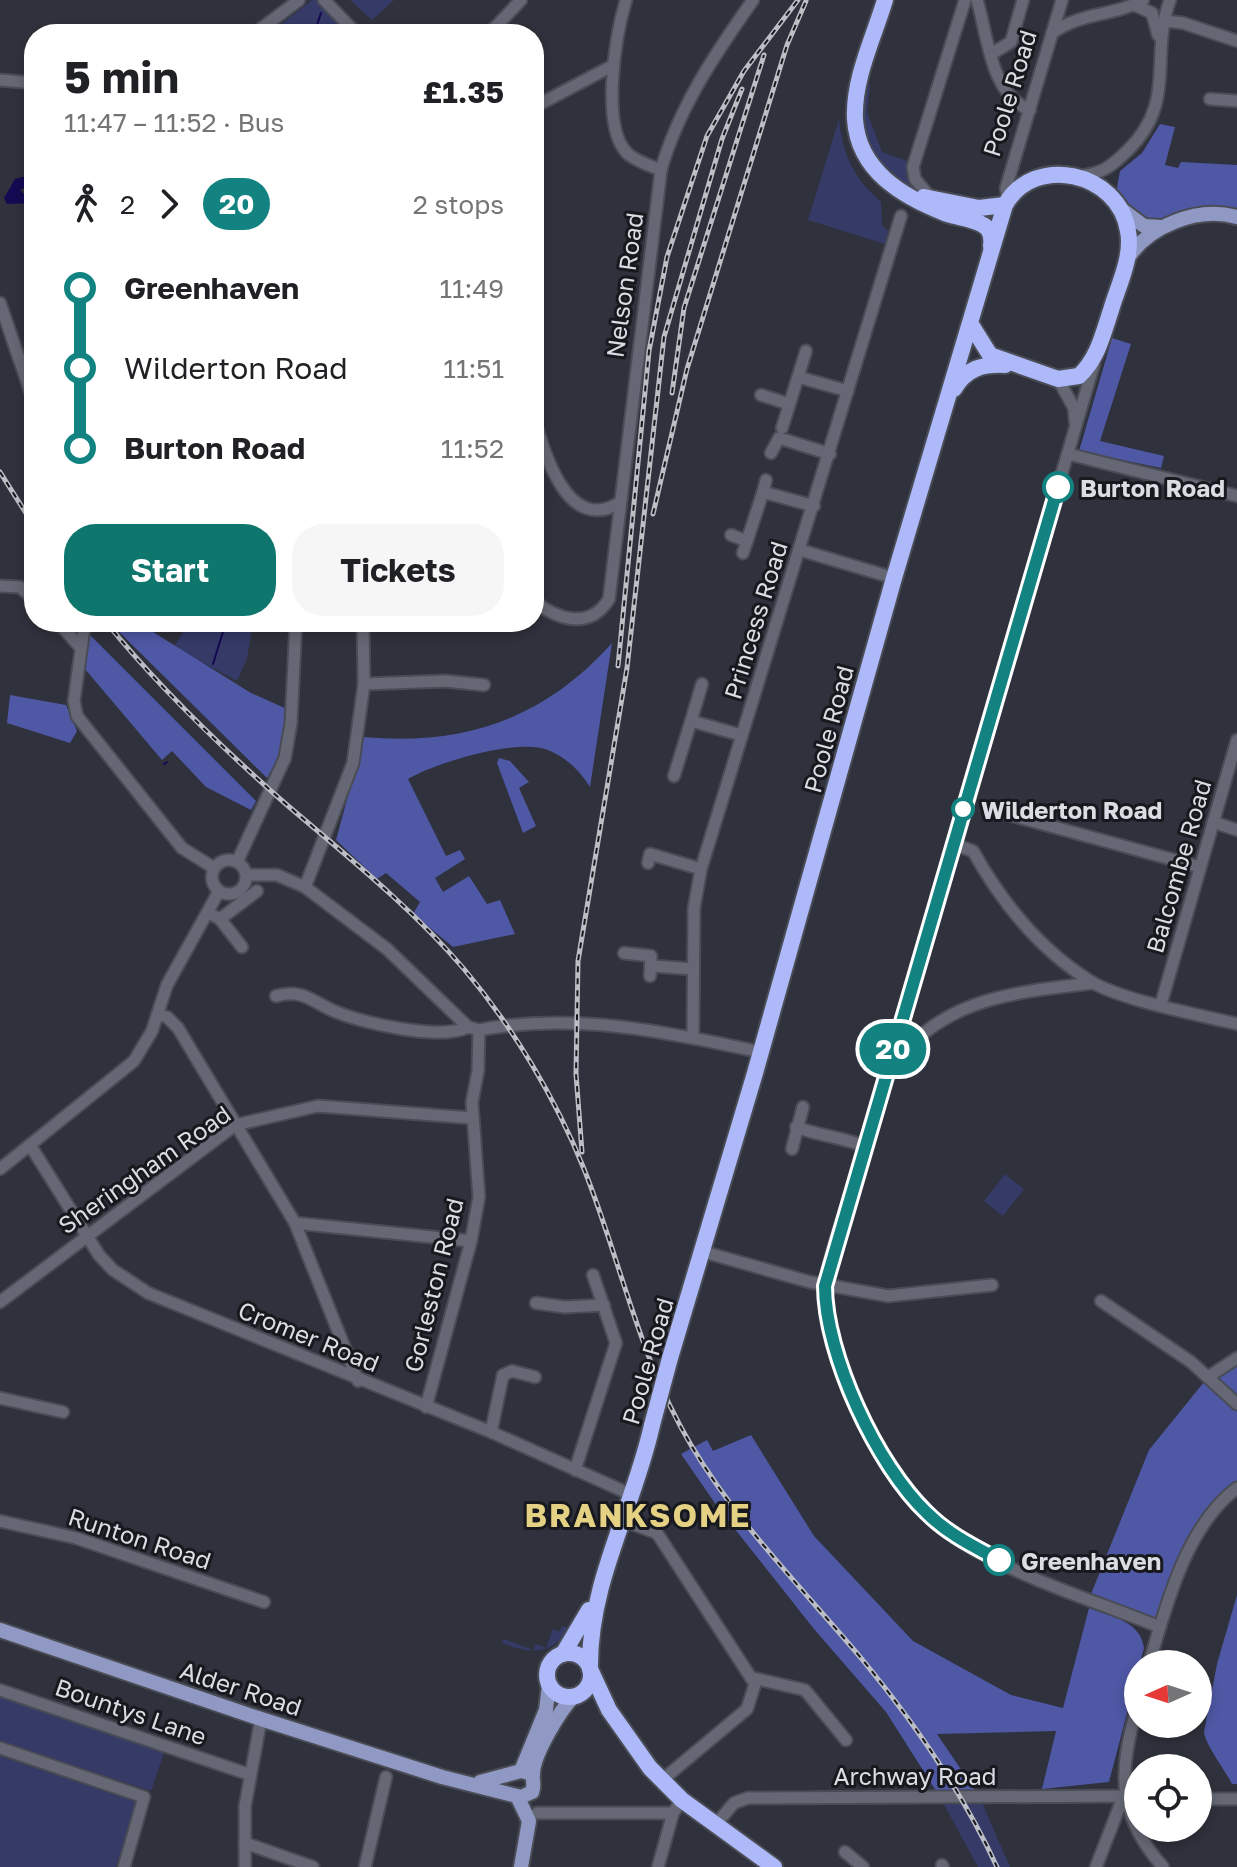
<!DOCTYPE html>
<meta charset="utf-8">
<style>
:root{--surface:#fff;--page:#f6f6f6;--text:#202124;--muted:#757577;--accent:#0f766e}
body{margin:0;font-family:"Golos Text",sans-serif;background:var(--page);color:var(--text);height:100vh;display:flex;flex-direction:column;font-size:30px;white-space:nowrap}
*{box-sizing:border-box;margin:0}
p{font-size:26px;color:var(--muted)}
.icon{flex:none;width:44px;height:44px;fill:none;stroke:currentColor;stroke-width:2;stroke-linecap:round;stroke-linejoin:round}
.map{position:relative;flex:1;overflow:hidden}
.panel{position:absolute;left:24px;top:24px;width:520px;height:608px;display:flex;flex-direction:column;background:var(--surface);border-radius:32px;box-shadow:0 4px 12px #0003}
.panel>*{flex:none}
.badge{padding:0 16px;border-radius:26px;font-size:28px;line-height:52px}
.needle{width:52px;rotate:267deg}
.fabs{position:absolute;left:1124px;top:1650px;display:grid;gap:16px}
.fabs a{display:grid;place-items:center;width:88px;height:88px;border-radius:50%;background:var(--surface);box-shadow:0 4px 12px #0003;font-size:40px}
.map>.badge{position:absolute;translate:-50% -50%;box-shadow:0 0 0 4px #fff}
.legs{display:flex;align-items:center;gap:12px;height:88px;padding:0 40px;font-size:26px}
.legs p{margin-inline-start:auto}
.summary{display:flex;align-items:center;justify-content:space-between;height:136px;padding:0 40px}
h1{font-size:44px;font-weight:700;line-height:60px}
.primary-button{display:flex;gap:16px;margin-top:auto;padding:16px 40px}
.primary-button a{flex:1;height:92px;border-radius:32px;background:var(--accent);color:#fff;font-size:32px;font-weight:700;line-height:92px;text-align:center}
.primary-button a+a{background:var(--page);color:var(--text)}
ul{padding:0 40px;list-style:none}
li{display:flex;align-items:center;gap:28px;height:80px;font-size:30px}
li i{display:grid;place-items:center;width:12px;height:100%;margin:0 10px;background:currentColor}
li i::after{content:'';width:20px;height:20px;margin:-10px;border:6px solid;border-radius:50%;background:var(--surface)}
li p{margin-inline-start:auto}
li:first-child i{background:linear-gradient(#0000 50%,currentColor 0)}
li:last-child i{background:linear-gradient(currentColor 50%,#0000 0)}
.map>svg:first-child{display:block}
.green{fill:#353a67}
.forest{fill:#4f58a5}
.water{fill:#130a53}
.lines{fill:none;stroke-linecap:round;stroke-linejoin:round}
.stream{stroke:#130a53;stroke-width:2}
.minor-casing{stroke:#4a4c55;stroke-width:15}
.major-casing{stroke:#4a4c55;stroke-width:18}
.highway-casing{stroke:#4a4c55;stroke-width:20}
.minor{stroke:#656874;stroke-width:11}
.major{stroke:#9099c4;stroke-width:14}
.highway{stroke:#adb9f9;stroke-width:16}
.rail-casing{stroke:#bcbec6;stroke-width:5}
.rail{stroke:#18191e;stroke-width:2;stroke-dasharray:6;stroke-linecap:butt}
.highway-bridge-casing{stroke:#4a4c55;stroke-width:20;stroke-linecap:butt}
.highway-bridge{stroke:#adb9f9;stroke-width:16}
.line-1-casing{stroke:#fff;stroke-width:18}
.line-1{stroke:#128380;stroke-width:12}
.stop-1-dot{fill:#fff;stroke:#128380;stroke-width:4}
.labels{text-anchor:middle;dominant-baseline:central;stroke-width:6;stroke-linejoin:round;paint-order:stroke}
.street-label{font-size:24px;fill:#dbdde4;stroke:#18191e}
.stop-label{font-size:24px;font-weight:bold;fill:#dbdde4;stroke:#18191e;text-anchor:start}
.district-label{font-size:32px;font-weight:bold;letter-spacing:2px;fill:#e4d184;stroke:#18191e}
</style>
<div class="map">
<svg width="1237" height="1867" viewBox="0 0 1237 1867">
<rect width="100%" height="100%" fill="#2f313c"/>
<g class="green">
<polygon points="312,0 318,0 342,20 334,34 269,34"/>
<polygon points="350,0 394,0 372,20"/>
<path d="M 864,81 L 870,85 L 867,112 L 882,152 L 910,162 L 915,187 C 864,170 859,128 864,81 Z"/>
<path d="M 839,119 C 843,156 853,177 881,202 L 882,225 L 888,231 L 885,244 L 808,220 Z"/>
<polygon points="189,622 253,622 247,659 237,681 174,647"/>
<polygon points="1005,1174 1024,1189 1003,1216 984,1201"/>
<path d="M 562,1626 L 569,1628 C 552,1656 530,1654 502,1643 L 504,1639 L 533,1650 L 536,1644 L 546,1648 L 553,1629 L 560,1632 Z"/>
<polygon points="0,1692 165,1750 151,1791 0,1741"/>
<polygon points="0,1756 136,1802 116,1867 0,1867"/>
<polygon points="979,1796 1010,1867 978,1867 940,1797"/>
</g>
<g class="forest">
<polygon points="1160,124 1175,127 1165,165 1178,168 1181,162 1237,165 1237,217 1152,222 1136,215 1116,193 1120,171 1142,153"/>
<polygon points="1112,338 1131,344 1100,441 1164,456 1161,468 1079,451"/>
<polygon points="109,622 137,622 251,693 287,709 278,758 267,778"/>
<polygon points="90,635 256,801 251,810 206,787 172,751 162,760 85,669"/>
<path d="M 612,643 L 590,787 C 579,770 567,758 548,750 C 517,738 435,763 408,779 L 446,856 L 460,850 L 465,859 L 435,878 L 443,892 L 469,876 L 487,904 L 500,900 L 515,934 L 453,947 L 413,914 L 420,902 L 386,873 L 377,879 L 336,840 L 364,737 C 464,746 544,719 612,643 Z"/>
<polygon points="10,695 66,705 77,731 70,743 7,723"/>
<polygon points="499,758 510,761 529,782 519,788 536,826 523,833 497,763"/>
<polygon points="1237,1358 1237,1488 1201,1529 1160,1627 1089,1599 1149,1450 1208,1377"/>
<path d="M 751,1435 L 814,1536 L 913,1641 L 1011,1695 L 1063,1708 L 1089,1608 C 1111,1617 1141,1621 1144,1648 L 1109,1782 L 1042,1789 L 1056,1731 L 937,1734 L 979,1796 L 940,1797 L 886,1712 L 814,1629 L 719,1509 L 681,1454 L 707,1440 L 713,1451 Z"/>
<path d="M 1237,1595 L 1237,1784 L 1232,1784 C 1224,1768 1206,1746 1204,1732 L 1217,1664 Z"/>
</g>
<polygon class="water" points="34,174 34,183 20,190 25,195 34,194 34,203 7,204 4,198 15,179"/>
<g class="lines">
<g class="stream">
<polyline points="314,34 321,13"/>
<polyline points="213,664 226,622"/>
<polyline points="164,764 167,762"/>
</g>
<defs>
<g id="minor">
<polyline points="324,0 357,34"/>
<path d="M 626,0 C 616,34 600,125 627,153 C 635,161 651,166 661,170"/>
<path d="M 977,0 C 988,36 990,94 1030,110"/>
<polyline points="1134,5 1152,13 1158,35"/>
<polyline points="1164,21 1183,23 1237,41"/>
<path d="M 1052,33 C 1084,11 1112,17 1143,0"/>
<polyline points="254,34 299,0"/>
<polyline points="489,34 521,0"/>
<polyline points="991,54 1011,42 1023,0"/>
<polyline points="0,80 34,83"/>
<polyline points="1210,99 1237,101"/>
<polyline points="534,107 612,66"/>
<path d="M 1079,176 C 1101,174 1111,167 1127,151 C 1178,102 1149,57 1170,0"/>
<polyline points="930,197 915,179 913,167 965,0"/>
<polyline points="1008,200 1006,188 1062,0"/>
<polyline points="0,303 34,402"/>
<path d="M 1094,364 L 849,1198 C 840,1231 823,1269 825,1304 C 828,1374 904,1508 965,1544 C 1025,1580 1095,1601 1160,1627"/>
<polyline points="798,377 806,351"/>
<polyline points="1058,379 1074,408 1075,421"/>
<polyline points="761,395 789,404"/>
<path d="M 534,418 C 545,455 568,534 619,503"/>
<polyline points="782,428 798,377 848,391"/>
<polyline points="771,453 779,438 830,454"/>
<polyline points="1068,454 1237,496"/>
<polyline points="763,492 766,480"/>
<polyline points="731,535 747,541"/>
<polyline points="800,550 894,578"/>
<polyline points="743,553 763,492 814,506"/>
<polyline points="0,586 20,587 34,599"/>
<path d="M 534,601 C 558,620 590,630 609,599 L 661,170 C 679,107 715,54 753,0"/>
<polyline points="58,622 81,648"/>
<polyline points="84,628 74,701 77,716 182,848 214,868"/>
<polyline points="364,684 445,681 484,685"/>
<polyline points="691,721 702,684"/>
<polyline points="674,776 691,721 741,735"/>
<polyline points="999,812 1200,867"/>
<polyline points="1213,822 1237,830"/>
<path d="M 953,844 L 973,851 C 1002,903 1039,949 1090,981 C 1120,1000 1200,1015 1237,1024"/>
<circle cx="229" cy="877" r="17"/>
<polyline points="238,860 285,758 291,723 296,622"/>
<polyline points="648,863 650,854 701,869"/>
<path d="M 247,875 L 277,875 L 305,887 L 387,949 L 468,1027 L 479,1030 C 572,1012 669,1032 760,1052"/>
<polyline points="305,887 353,763 364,684 363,622"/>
<polyline points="209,913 220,919 242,947"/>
<polyline points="220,919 257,891"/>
<polyline points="624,953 651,956 650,976"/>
<polyline points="653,966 693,969"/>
<path d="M 276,996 C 301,988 313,1002 334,1011 C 361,1023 441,1041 468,1027"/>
<polyline points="1161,1004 1237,740"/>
<polyline points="158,1015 167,1017 178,1028 295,1223 358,1381"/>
<polyline points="693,1036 694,908 701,869 901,216"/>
<path d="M 895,1042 L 914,1042 C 962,995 1029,991 1093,983"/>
<path d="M 796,1127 C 820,1136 841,1137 864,1146"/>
<polyline points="30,1145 99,1255 113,1270 148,1293 491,1432 630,1494"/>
<polyline points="792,1149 803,1107"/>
<polyline points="0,1169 134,1061 152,1031 167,985 218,893"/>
<polyline points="295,1223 471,1241"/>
<polyline points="704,1252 810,1282 888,1296 992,1285"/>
<polyline points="1101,1301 1191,1362 1237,1404"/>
<polyline points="0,1302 235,1125 318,1106 472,1118"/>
<polyline points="536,1303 565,1307 604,1305"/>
<polyline points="1208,1377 1237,1358"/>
<polyline points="0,1398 63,1412"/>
<polyline points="426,1407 471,1241 479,1197 472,1102 478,1071 479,1030"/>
<polyline points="491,1432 503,1375 512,1371 535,1377"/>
<polyline points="575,1470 616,1343 593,1275"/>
<polyline points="622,1520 657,1533 755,1684 747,1709 661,1781"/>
<polyline points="0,1521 76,1538 264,1602"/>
<path d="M 1149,1664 C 1166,1606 1186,1526 1237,1488"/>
<polyline points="753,1678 805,1690 846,1740"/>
<polyline points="0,1690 248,1774"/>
<path d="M 1138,1704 C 1119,1770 1115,1813 1163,1867"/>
<polyline points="0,1748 144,1797 124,1867"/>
<polyline points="1198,1799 1237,1799"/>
<polyline points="537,1813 673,1813"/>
<polyline points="717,1823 734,1803 748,1798 1138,1796"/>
<polyline points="245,1843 313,1867"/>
<polyline points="845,1852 863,1867"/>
<polyline points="942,1865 943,1867"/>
<polyline points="245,1867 245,1806 261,1719"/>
<polyline points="365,1867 386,1777"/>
<polyline points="658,1867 673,1813 682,1800"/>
<polyline points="1096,1867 1124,1795"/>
</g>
<g id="major">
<polyline points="1120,208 1144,226 1162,227"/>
<path d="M 1126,261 C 1147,226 1198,206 1237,217"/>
<polyline points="0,1630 261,1719 442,1777 521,1797 532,1792"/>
<polyline points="521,1771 546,1710 549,1685"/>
<polyline points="480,1782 521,1771 529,1773"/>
<path d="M 532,1792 C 535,1784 532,1782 533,1774 C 533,1755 560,1710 574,1696"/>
<polyline points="517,1796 529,1821 521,1867"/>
</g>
<g id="highway">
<path d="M 885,0 C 874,37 853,79 855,119 C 858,171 903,197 947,214 C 959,218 972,218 983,225 C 991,229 992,238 991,246"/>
<polyline points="924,197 979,208 1005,205"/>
<path d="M 954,389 C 966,368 983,364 1005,365"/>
<path d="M 670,1358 L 755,1073 L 894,578 L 1005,205 C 1034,153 1119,172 1128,231 C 1133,257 1118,286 1111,310 C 1103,334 1098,358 1079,376 L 1058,379 L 990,355 L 970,323"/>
<circle cx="569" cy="1675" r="22"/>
<polyline points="563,1654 589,1610"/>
<path d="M 590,1667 C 589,1582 634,1507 652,1425"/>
<polyline points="590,1669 609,1710 650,1768 682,1800 774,1867"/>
</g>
</defs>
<use href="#minor" class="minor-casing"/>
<use href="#major" class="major-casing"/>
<use href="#highway" class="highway-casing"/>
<use href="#minor" class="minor"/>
<use href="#major" class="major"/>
<use href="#highway" class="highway"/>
<defs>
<g id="rail">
<polyline points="672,393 684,308 764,55"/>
<polyline points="0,472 34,526"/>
<polyline points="653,514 687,369 787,45 806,1"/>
<path d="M 106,622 C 160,689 222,748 287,805 C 348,857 412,908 464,969 C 513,1027 556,1099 584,1169 C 621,1262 639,1358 691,1445 C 738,1524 802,1588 861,1658 C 914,1722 962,1791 997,1867"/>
<polyline points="618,666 649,351 667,257 707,136 744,71 798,0"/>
<polyline points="582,1152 576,1074 578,961 627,668 664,337 722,139 742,89"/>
</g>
</defs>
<use href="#rail" class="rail-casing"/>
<use href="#rail" class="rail"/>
<defs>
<polyline id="highway-bridge" points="652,1425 670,1358"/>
</defs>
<use href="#highway-bridge" class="highway-bridge-casing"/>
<use href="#highway-bridge" class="highway-bridge"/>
</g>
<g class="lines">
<defs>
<path id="line-1" d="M 999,1560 C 973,1546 948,1534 927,1513 C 877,1466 825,1354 825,1286 L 1058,487"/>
</defs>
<use href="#line-1" class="line-1-casing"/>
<use href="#line-1" class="line-1"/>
</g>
<g class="stop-1-dot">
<circle cx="1058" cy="487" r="14"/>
<circle cx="963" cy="809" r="10"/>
<circle cx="999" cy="1560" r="14"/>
</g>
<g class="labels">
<g class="street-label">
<text transform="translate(1009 93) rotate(-73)">Poole Road</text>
<text transform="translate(624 285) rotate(-82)">Nelson Road</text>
<text transform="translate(755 620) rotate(-73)">Princess Road</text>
<text transform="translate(828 729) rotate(-75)">Poole Road</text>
<text transform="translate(1178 866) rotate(-74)">Balcombe Road</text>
<text transform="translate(144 1169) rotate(-35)">Sheringham Road</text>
<text transform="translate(433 1285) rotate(-76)">Gorleston Road</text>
<text transform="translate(309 1336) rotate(22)">Cromer Road</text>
<text transform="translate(647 1361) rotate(-74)">Poole Road</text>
<text transform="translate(140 1538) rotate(18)">Runton Road</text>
<text transform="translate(241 1688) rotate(18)">Alder Road</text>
<text transform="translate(131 1711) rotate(19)">Bountys Lane</text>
<text x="915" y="1775">Archway Road</text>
</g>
<g class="stop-label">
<text x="1080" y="487">Burton Road</text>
<text x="981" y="809">Wilderton Road</text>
<text x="1021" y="1560">Greenhaven</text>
</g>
<g class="district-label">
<text x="638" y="1515">BRANKSOME</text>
</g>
</g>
</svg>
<div class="fabs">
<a><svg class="needle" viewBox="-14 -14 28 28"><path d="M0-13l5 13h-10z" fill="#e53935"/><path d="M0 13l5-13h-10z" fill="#757577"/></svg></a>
<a><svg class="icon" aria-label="locate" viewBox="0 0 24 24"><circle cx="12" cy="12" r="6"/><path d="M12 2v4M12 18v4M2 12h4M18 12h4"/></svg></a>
</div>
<b class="badge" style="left:893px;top:1049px;background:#128380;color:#fff">20</b>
<section class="panel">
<div class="summary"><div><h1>5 min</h1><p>11:47 – 11:52 · Bus</p></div><b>£1.35</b></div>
<div class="legs"><svg class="icon" aria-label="walk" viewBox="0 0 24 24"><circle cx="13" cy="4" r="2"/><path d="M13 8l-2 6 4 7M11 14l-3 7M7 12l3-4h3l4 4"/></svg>2<svg class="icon" aria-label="forward" viewBox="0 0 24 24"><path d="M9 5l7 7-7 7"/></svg><b class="badge" style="background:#128380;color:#fff">20</b><p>2 stops</p></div>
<ul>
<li><i style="color:#128380"></i><b>Greenhaven</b><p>11:49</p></li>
<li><i style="color:#128380"></i><span>Wilderton Road</span><p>11:51</p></li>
<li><i style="color:#128380"></i><b>Burton Road</b><p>11:52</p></li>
</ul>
<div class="primary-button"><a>Start</a><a>Tickets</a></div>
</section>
</div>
